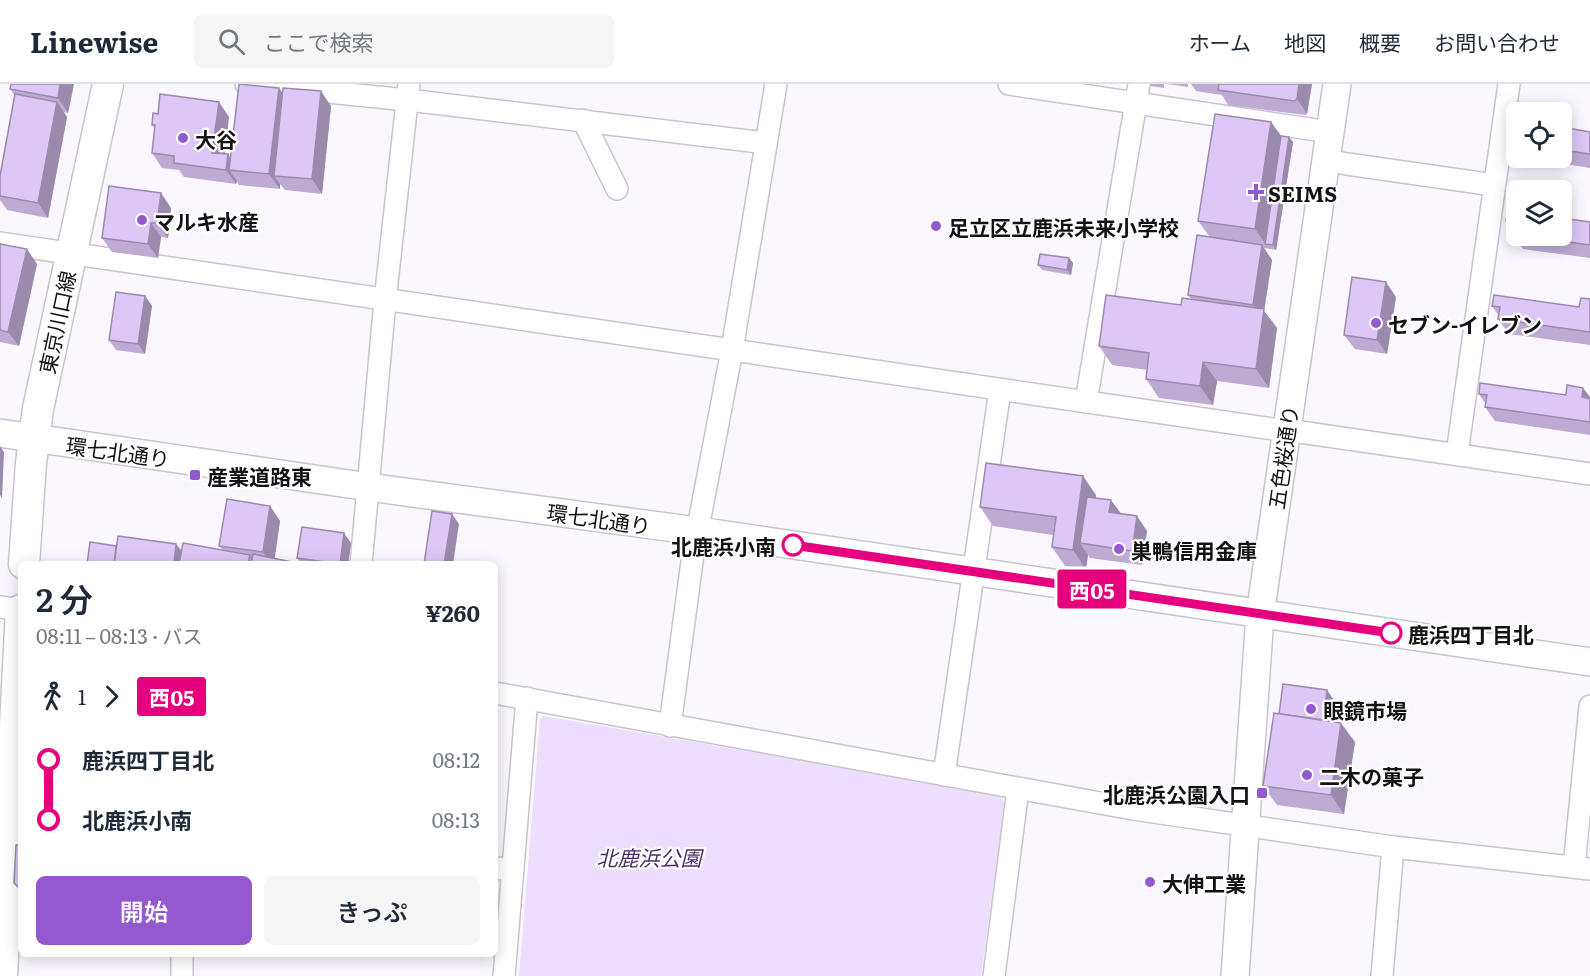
<!DOCTYPE html>
<html lang="ja">
<meta charset="utf-8">
<style>
:root{--surface:#fff;--page:#f6f6f7;--text:#1f2937;--muted:#747a83;--line:#e0e1e3;--accent:#9458cf}
body{margin:0;font-family:Literata,"Noto Sans JP",serif;background:var(--page);color:var(--text);height:100vh;display:flex;flex-direction:column;font-size:22px;white-space:nowrap}
*{box-sizing:border-box;margin:0}
p{font-size:20px;color:var(--muted)}
.icon{flex:none;width:33px;height:33px;fill:none;stroke:currentColor;stroke-width:2;stroke-linecap:round;stroke-linejoin:round}
.map{position:relative;flex:1;overflow:hidden}
.panel{position:absolute;left:18px;top:477px;width:480px;height:396px;display:flex;flex-direction:column;background:var(--surface);border-radius:9px;box-shadow:0 3px 15px #0003}
.panel>*{flex:none}
.badge{padding:0 12px;border-radius:4px;font-size:21px;line-height:39px}
.fabs{position:absolute;left:1506px;top:18px;display:grid;gap:12px}
.fabs a{display:grid;place-items:center;width:66px;height:66px;border-radius:9px;background:var(--surface);box-shadow:0 3px 15px #0003;font-size:30px}
.map>.badge{position:absolute;translate:-50% -50%;box-shadow:0 0 0 3px #fff}
.legs{display:flex;align-items:center;gap:9px;height:66px;padding:0 18px;font-size:20px}
.legs p{margin-inline-start:auto}
.head{display:flex;align-items:center;justify-content:space-between;height:102px;padding:0 18px}
h1{font-size:33px;font-weight:600;line-height:45px}
.cta{display:flex;gap:12px;margin-top:auto;padding:12px 18px}
.cta a{flex:1;height:69px;border-radius:9px;background:var(--accent);color:#fff;font-size:24px;font-weight:600;line-height:69px;text-align:center}
.cta a+a{background:var(--page);color:var(--text)}
ul{padding:0 18px;list-style:none}
li{display:flex;align-items:center;gap:21px;height:60px;font-size:22px}
li i{display:grid;place-items:center;width:9px;height:100%;margin:0 8px;background:currentColor}
li i::after{content:'';width:15px;height:15px;margin:-8px;border:4px solid;border-radius:50%;background:var(--surface)}
li p{margin-inline-start:auto}
li:first-child i{background:linear-gradient(#0000 50%,currentColor 0)}
li:last-child i{background:linear-gradient(currentColor 50%,#0000 0)}
header{display:flex;align-items:center;gap:36px;box-sizing:border-box;height:84px;padding:0 30px;background:var(--surface);border-bottom:2px solid var(--line)}
header strong{font-size:28px}
nav{display:flex;gap:33px;margin-inline-start:auto;font-size:21px}
.search{width:420px;height:54px;background:var(--page);display:flex;align-items:center;gap:15px;box-sizing:border-box;padding:0 21px;border-radius:9px;color:var(--muted);font-size:22px}
.map>svg:first-child{display:block}
.green{fill:#ecdffe}
.lines{fill:none;stroke-linecap:round;stroke-linejoin:round}
.minor-casing{stroke:#c8c4ce;stroke-width:24}
.tertiary-casing{stroke:#c8c4ce;stroke-width:30}
.secondary-casing{stroke:#c8c4ce;stroke-width:33}
.minor{stroke:#fff;stroke-width:21}
.tertiary{stroke:#fff;stroke-width:27}
.secondary{stroke:#fff;stroke-width:30}
.wall{fill:#bdabd4}
.shaded-wall{fill:#9a8bad}
.building{fill:#dcc7f7;stroke:#9a8bad;stroke-width:1.5}
.line-1-casing{stroke:#fff;stroke-width:14}
.line-1{stroke:#e6007e;stroke-width:9}
.poi-dot{fill:#9458cf;stroke:#fff;stroke-width:2}
.stop-1-dot{fill:#fff;stroke:#e6007e;stroke-width:3}
.labels{text-anchor:middle;dominant-baseline:central;stroke-width:4.5;stroke-linejoin:round;paint-order:stroke}
.poi-label{font-size:21px;font-weight:bold;fill:#121114;stroke:#fff;text-anchor:start}
.street-label{font-size:21px;fill:#121114;stroke:#fff}
.stop-label{font-size:21px;font-weight:bold;fill:#121114;stroke:#fff;text-anchor:end}
.park-label{font-size:21px;font-style:italic;fill:#4a2e67;stroke:#fff}
</style>
<header>
<strong>Linewise</strong>
<div class="search"><svg class="icon" aria-label="search" viewBox="0 0 24 24"><circle cx="10" cy="10" r="6"/><path d="M15 15l6 6"/></svg>ここで検索</div>
<nav><a>ホーム</a><a>地図</a><a>概要</a><a>お問い合わせ</a></nav>
</header>
<div class="map">
<svg width="1590" height="892" viewBox="0 0 1590 892">
<rect width="100%" height="100%" fill="#faf7fe"/>
<polygon class="green" points="544,632 997,710 1005,719 981,892 519,892 540,635"/>
<g class="lines">
<defs>
<g id="minor">
<polyline points="246,0 408,16 766,59"/>
<polyline points="1009,0 1330,48"/>
<polyline points="583,36 617,105"/>
<polyline points="1326,76 1347,80 1494,101"/>
<polyline points="0,159 1286,347"/>
<polyline points="1086,318 1139,0"/>
<polyline points="1286,346 1590,390"/>
<polyline points="1457,370 1509,0"/>
<polyline points="361,480 385,217 409,0"/>
<polyline points="0,523 21,526"/>
<polyline points="495,609 1133,725 1393,763 1590,785"/>
<polyline points="670,642 693,470 732,266 776,0"/>
<polyline points="944,691 1000,306"/>
<polyline points="1574,783 1590,622"/>
<polyline points="495,784 513,786"/>
<polyline points="182,892 182,870"/>
<polyline points="504,892 527,614"/>
<polyline points="994,892 1018,705"/>
<polyline points="1382,892 1393,763"/>
</g>
<g id="tertiary">
<polyline points="0,349 383,405 712,449 1590,578"/>
<polyline points="1235,892 1260,531 1337,0"/>
</g>
<g id="secondary">
<polyline points="24,480 31,379 38,325 108,0"/>
<polyline points="2,892 21,526"/>
</g>
</defs>
<use href="#minor" class="minor-casing"/>
<use href="#tertiary" class="tertiary-casing"/>
<use href="#secondary" class="secondary-casing"/>
<use href="#minor" class="minor"/>
<use href="#tertiary" class="tertiary"/>
<use href="#secondary" class="secondary"/>
</g>
<g class="wall">
<polygon points="74,0 68,29 64,28 67,33 48,134 7,126 0,116 0,92 15,12 10,5"/>
<polygon points="1150,0 1164,0 1164,4 1151,2"/>
<polygon points="1167,0 1188,0 1188,3"/>
<polygon points="1191,0 1312,0 1307,30 1305,31 1228,21 1222,11 1196,7"/>
<polygon points="279,4 282,9 331,22 322,110 285,106 280,100 280,105 239,101 237,97 236,100 184,93 179,86 162,84 152,69 155,45 152,41 229,33 224,70 228,70 230,74"/>
<polygon points="1562,43 1590,48 1590,84 1528,74 1562,74"/>
<polygon points="1281,52 1293,58 1276,166 1264,164 1272,176 1264,227 1277,244 1269,304 1217,297 1213,321 1159,314 1146,295 1147,286 1112,281 1099,262 1181,221 1191,215 1188,211 1210,153 1198,137"/>
<polygon points="171,124 168,154 161,153 158,174 112,168 102,154"/>
<polygon points="1516,127 1516,152 1562,152 1590,138 1590,174 1523,165 1512,150 1513,147 1506,137"/>
<polygon points="0,160 37,180 19,262 0,258"/>
<polygon points="1069,174 1073,179 1071,191 1042,186 1038,181"/>
<polygon points="145,212 152,222 145,270 116,266 109,256"/>
<polygon points="1396,213 1387,270 1355,265 1344,251"/>
<polygon points="1590,215 1590,261 1509,250 1498,235 1499,232 1492,222 1579,223"/>
<polygon points="1479,310 1566,311 1590,313 1590,351 1495,337 1485,323 1485,319"/>
<polygon points="1096,411 1096,414 1147,447 1142,481 1090,474 1088,471 1086,485 1065,482 1052,463 1053,451 993,442 980,423"/>
<polygon points="270,422 280,437 274,474 297,479 298,480 87,480 116,462 176,460 182,467 223,466 219,462"/>
<polygon points="351,459 348,480 301,480 297,474"/>
<polygon points="1334,616 1331,638 1355,658 1344,730 1277,721 1263,702 1279,630"/>
<polygon points="21,761 21,809 14,799"/>
</g>
<g class="shaded-wall">
<polygon points="60,0 74,0 68,29 58,14"/>
<polygon points="1299,0 1312,0 1307,30 1297,15"/>
<polygon points="279,4 289,19 274,92 280,100 280,105 269,90"/>
<polygon points="321,7 331,22 322,110 312,95"/>
<polygon points="57,18 67,33 48,134 38,119"/>
<polygon points="219,18 229,33 223,83 212,69"/>
<polygon points="1271,38 1285,57 1265,160 1269,165 1255,145"/>
<polygon points="1289,53 1293,58 1276,166 1273,161"/>
<polygon points="228,70 238,85 229,86 237,97 236,100 226,86"/>
<polygon points="161,109 171,124 168,154 157,139"/>
<polygon points="151,139 161,153 158,174 148,160"/>
<polygon points="1262,161 1272,176 1264,227 1277,244 1269,304 1256,285 1262,235 1253,221"/>
<polygon points="27,165 37,180 19,262 8,248"/>
<polygon points="1069,174 1073,179 1071,191 1067,186"/>
<polygon points="1386,198 1396,213 1387,270 1377,256"/>
<polygon points="145,212 152,222 145,270 138,260"/>
<polygon points="1203,278 1217,297 1213,321 1200,302"/>
<polygon points="1583,304 1590,313 1590,325 1582,313"/>
<polygon points="0,362 4,368 2,414 0,411"/>
<polygon points="1083,392 1096,411 1090,461 1080,459 1088,471 1086,485 1073,466"/>
<polygon points="1111,416 1122,431 1109,428"/>
<polygon points="270,422 280,437 274,480 271,480 263,468"/>
<polygon points="452,430 459,440 453,480 444,480"/>
<polygon points="1137,432 1147,447 1142,481 1132,467"/>
<polygon points="344,449 351,459 348,480 340,480"/>
<polygon points="176,460 187,475 186,480 174,480"/>
<polygon points="1327,606 1334,616 1330,647 1323,637"/>
<polygon points="1341,639 1355,658 1344,730 1331,711"/>
</g>
<g class="building">
<polygon points="11,0 60,0 58,14 10,5"/>
<polygon points="239,0 279,4 269,90 229,86"/>
<polygon points="1219,0 1299,0 1297,15 1294,17 1218,6"/>
<polygon points="283,4 321,7 312,95 274,92"/>
<polygon points="15,10 57,18 38,119 0,112 0,92"/>
<polygon points="160,10 219,18 212,69 228,70 226,86 174,79 174,72 152,69 155,41 152,41 153,29 158,30"/>
<polygon points="1215,30 1271,38 1255,145 1198,137"/>
<polygon points="1562,43 1590,48 1590,70 1562,66"/>
<polygon points="1281,52 1289,53 1273,161 1265,160"/>
<polygon points="109,102 161,109 157,139 151,139 148,160 102,154"/>
<polygon points="1508,126 1516,127 1516,151 1512,150 1514,138 1506,137"/>
<polygon points="1562,134 1590,138 1590,161 1524,152 1562,152"/>
<polygon points="1197,151 1262,161 1253,221 1188,211"/>
<polygon points="0,160 27,165 8,248 0,246"/>
<polygon points="1040,170 1069,174 1067,186 1038,181"/>
<polygon points="1352,193 1386,198 1377,256 1344,251"/>
<polygon points="116,208 145,212 138,260 109,256"/>
<polygon points="1106,211 1181,221 1182,214 1264,225 1256,285 1203,278 1200,302 1146,295 1149,269 1099,262"/>
<polygon points="1494,211 1579,223 1581,214 1590,215 1590,248 1498,235 1500,223 1492,222"/>
<polygon points="1480,299 1566,311 1567,301 1583,304 1582,313 1590,315 1590,338 1485,323 1487,311 1479,310"/>
<polygon points="986,379 1083,392 1073,466 1052,463 1056,433 980,423"/>
<polygon points="1087,413 1111,416 1109,428 1137,432 1132,467 1080,459"/>
<polygon points="227,415 270,422 263,468 219,462"/>
<polygon points="432,427 452,430 444,480 424,480"/>
<polygon points="302,443 344,449 340,480 297,474"/>
<polygon points="118,452 176,460 174,480 114,480"/>
<polygon points="90,458 116,462 114,480 87,480"/>
<polygon points="183,459 250,471 248,480 179,480"/>
<polygon points="253,470 297,479 296,480 251,480"/>
<polygon points="1283,600 1327,606 1323,636 1279,630"/>
<polygon points="1274,629 1341,639 1331,711 1263,702"/>
<polygon points="16,761 21,761 21,802 17,802 14,799"/>
</g>
<g class="lines">
<defs>
<polyline id="line-1" points="793,461 1391,549"/>
</defs>
<use href="#line-1" class="line-1-casing"/>
<use href="#line-1" class="line-1"/>
</g>
<g class="poi-dot">
<circle cx="183" cy="54" r="6"/>
<path d="M1253 99h6v6h6v6h-6v6h-6v-6h-6v-6h6z"/>
<circle cx="142" cy="136" r="6"/>
<circle cx="936" cy="142" r="6"/>
<circle cx="1376" cy="239" r="6"/>
<rect x="189" y="385" width="12" height="12" rx="3"/>
<circle cx="1119" cy="465" r="6"/>
<circle cx="1311" cy="625" r="6"/>
<circle cx="1307" cy="691" r="6"/>
<rect x="1256" y="703" width="12" height="12" rx="3"/>
<circle cx="1150" cy="798" r="6"/>
</g>
<g class="stop-1-dot">
<circle cx="793" cy="461" r="10"/>
<circle cx="1391" cy="549" r="10"/>
</g>
<g class="labels">
<g class="poi-label">
<text x="195" y="54">大谷</text>
<text x="1268" y="108">SEIMS</text>
<text x="154" y="136">マルキ水産</text>
<text x="948" y="142">足立区立鹿浜未来小学校</text>
<text x="1388" y="239">セブン-イレブン</text>
<text x="207" y="391">産業道路東</text>
<text x="1131" y="465">巣鴨信用金庫</text>
<text x="1323" y="625">眼鏡市場</text>
<text x="1319" y="691">二木の菓子</text>
<text x="1250" y="709" text-anchor="end">北鹿浜公園入口</text>
<text x="1162" y="798">大伸工業</text>
</g>
<g class="street-label">
<text transform="translate(56 238) rotate(-78)">東京川口線</text>
<text transform="translate(118 367) rotate(8)">環七北通り</text>
<text transform="translate(1282 373) rotate(-82)">五色桜通り</text>
<text transform="translate(599 434) rotate(8)">環七北通り</text>
</g>
<g class="stop-label">
<text x="776" y="461">北鹿浜小南</text>
<text x="1408" y="549" text-anchor="start">鹿浜四丁目北</text>
</g>
<g class="park-label">
<text x="649" y="772">北鹿浜公園</text>
</g>
</g>
</svg>
<div class="fabs">
<a><svg class="icon" aria-label="locate" viewBox="0 0 24 24"><circle cx="12" cy="12" r="6"/><path d="M12 2v4M12 18v4M2 12h4M18 12h4"/></svg></a>
<a><svg class="icon" aria-label="layers" viewBox="0 0 24 24"><path d="M12 4l9 5-9 5-9-5zM3 14l9 5 9-5"/></svg></a>
</div>
<b class="badge" style="left:1092px;top:505px;background:#e6007e;color:#fff">西05</b>
<section class="panel">
<div class="head"><div><h1>2 分</h1><p>08:11 – 08:13 · バス</p></div><b>¥260</b></div>
<div class="legs"><svg class="icon" aria-label="walk" viewBox="0 0 24 24"><circle cx="13" cy="4" r="2"/><path d="M13 8l-2 6 4 7M11 14l-3 7M7 12l3-4h3l4 4"/></svg>1<svg class="icon" aria-label="forward" viewBox="0 0 24 24"><path d="M9 5l7 7-7 7"/></svg><b class="badge" style="background:#e6007e;color:#fff">西05</b></div>
<ul>
<li><i style="color:#e6007e"></i><b>鹿浜四丁目北</b><p>08:12</p></li>
<li><i style="color:#e6007e"></i><b>北鹿浜小南</b><p>08:13</p></li>
</ul>
<div class="cta"><a>開始</a><a>きっぷ</a></div>
</section>
</div>
